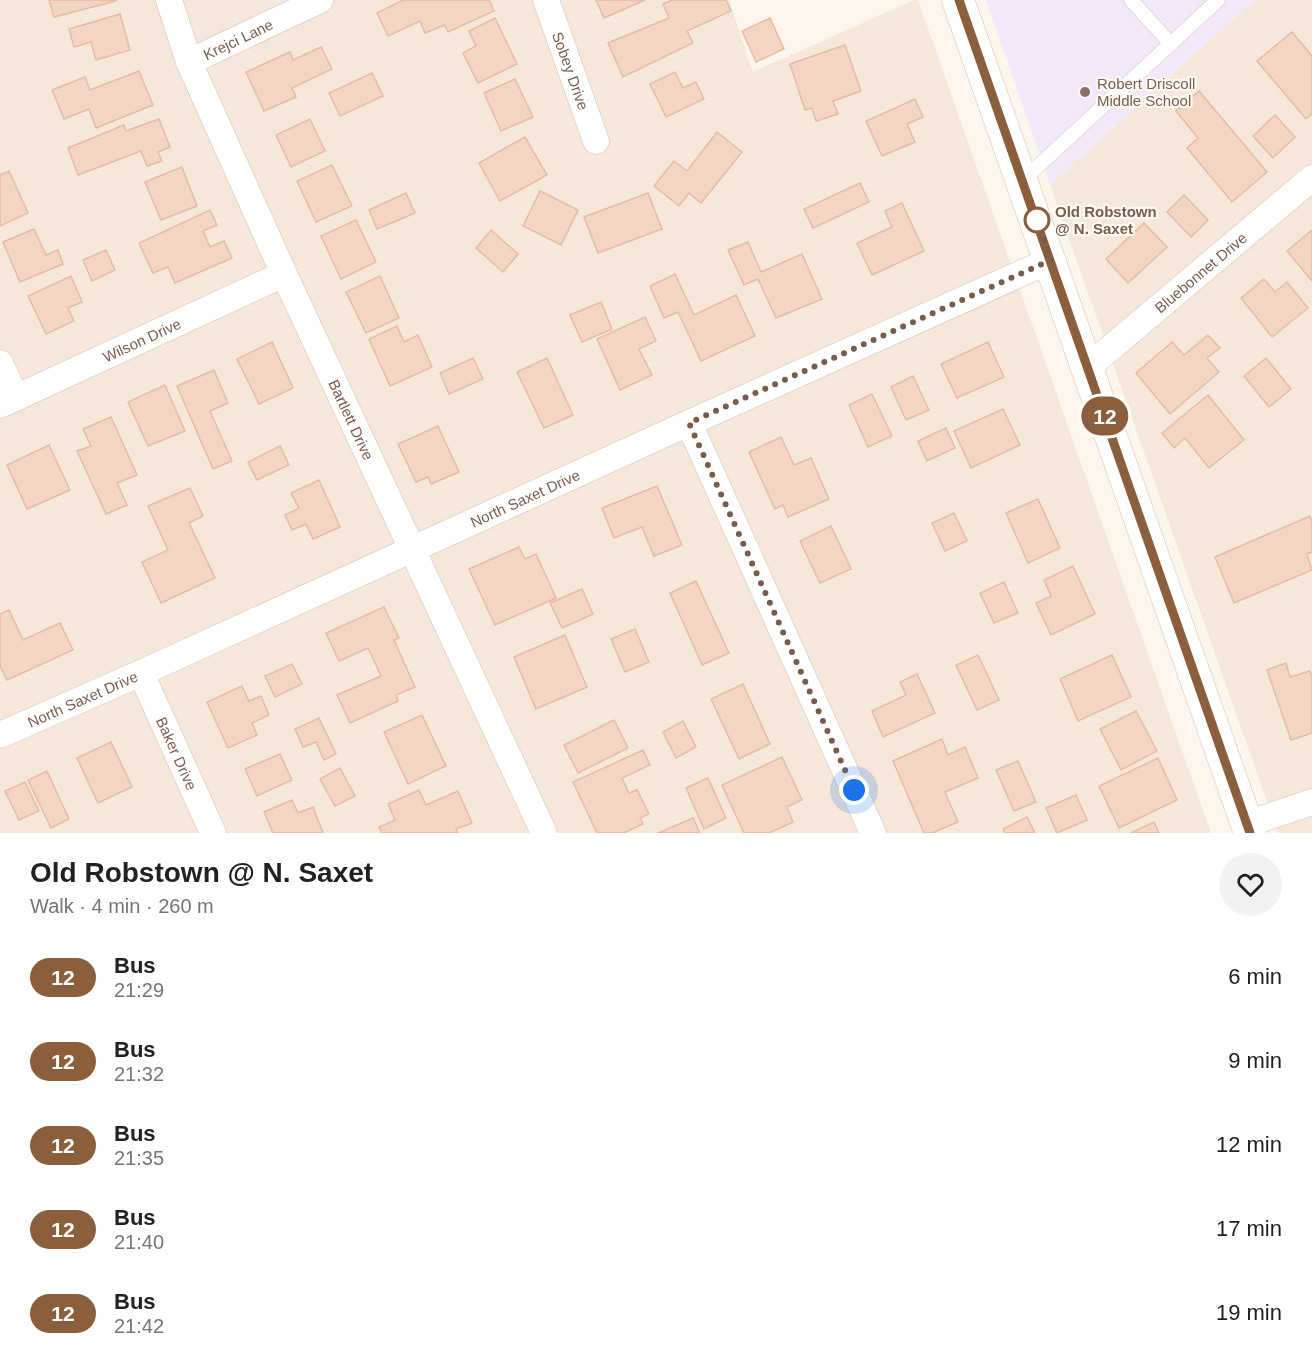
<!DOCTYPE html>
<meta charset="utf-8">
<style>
:root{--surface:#fff;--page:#f2f2f2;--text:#202124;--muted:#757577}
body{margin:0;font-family:Helvetica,sans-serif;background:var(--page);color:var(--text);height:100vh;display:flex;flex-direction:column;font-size:22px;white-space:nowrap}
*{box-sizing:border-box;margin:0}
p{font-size:20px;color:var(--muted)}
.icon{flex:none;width:33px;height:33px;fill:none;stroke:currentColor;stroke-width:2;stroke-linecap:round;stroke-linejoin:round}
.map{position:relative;height:833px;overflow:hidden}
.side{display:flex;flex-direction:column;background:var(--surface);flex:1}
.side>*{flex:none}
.badge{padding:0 12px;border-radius:20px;font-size:21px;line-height:39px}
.you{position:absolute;width:30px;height:30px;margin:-15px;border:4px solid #fff;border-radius:50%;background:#1a73e8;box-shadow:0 0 0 9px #1a73e833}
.map>.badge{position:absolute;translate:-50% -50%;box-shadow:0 0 0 3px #fff}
.round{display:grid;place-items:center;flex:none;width:63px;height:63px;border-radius:32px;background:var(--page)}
.head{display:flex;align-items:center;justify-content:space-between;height:102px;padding:0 30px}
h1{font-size:28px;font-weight:700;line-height:45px}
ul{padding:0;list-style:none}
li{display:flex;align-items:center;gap:18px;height:84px;padding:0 30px}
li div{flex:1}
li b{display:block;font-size:22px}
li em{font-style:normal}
li .badge{min-width:66px;font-weight:700;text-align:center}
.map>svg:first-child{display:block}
.residential{fill:#f5e8da}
.education{fill:#f3e8fa}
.building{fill:#f3d5c3;stroke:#e6bba3;stroke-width:1.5}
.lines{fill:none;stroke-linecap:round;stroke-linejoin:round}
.service-casing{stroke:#d1beb0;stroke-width:15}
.minor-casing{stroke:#d1beb0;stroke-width:27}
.tertiary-casing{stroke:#d1beb0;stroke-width:33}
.service{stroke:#fff;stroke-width:14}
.minor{stroke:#fff;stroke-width:26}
.tertiary{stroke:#fff;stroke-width:32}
.line-casing{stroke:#fff;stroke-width:14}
.line{stroke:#8b5e3c;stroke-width:9}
.walk{stroke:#7a5c4d;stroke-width:6;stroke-dasharray:0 10.8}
.education-dot{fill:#8d6e63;stroke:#fffaf3;stroke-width:2}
.stop-dot{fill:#fff;stroke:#8b5e3c;stroke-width:3}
.labels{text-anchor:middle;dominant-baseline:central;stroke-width:4.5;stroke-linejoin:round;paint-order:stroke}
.street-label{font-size:15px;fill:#7a5c4d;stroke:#fffaf3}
.education-label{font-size:15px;fill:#785e54;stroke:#fffaf3;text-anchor:start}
.stop-label{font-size:15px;font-weight:bold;fill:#7a5c4d;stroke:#fffaf3;text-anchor:start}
</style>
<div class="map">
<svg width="1312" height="833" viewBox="0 0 1312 833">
<rect width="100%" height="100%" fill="#fdf6ec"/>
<g class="residential">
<polygon points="0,0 729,0 753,72 914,0 918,0 1211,833 0,833"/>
<polygon points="1254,0 1312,0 1312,833 1278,833 1050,185"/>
</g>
<polygon class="education" points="986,0 1254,0 1050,185"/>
<g class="building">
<polygon points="49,0 116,0 116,1 54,17"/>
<polygon points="403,0 489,0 494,11 448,32 445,25 425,33 420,21 388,36 377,13"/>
<polygon points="596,0 645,0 604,18"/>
<polygon points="672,0 726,0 731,11 687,31 693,43 623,77 608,43 669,18 663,4"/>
<polygon points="120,14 130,50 96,60 91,42 74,47 69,29"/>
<polygon points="495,18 517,64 478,83 463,53 476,46 469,31"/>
<polygon points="770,18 784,49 756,62 742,31"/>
<polygon points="1292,32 1312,56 1312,114 1306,119 1257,61"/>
<polygon points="845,45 861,91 833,101 838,114 816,121 812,108 805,110 790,64"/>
<polygon points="321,47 332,69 292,88 296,97 264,111 246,72 290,52 293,60"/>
<polygon points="139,71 153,105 96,128 89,109 64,119 52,90 85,77 90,90"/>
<polygon points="675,72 683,88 696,82 704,99 666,117 650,84"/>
<polygon points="372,73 383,96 340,116 329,93"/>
<polygon points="515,79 533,117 501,131 484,93"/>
<polygon points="1199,91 1267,172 1232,202 1187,148 1198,138 1176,111"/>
<polygon points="915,99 923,117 907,124 915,142 882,156 866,121"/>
<polygon points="1275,115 1295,137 1273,158 1253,136"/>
<polygon points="159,119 170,147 158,152 162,161 147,166 141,151 78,175 68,148 124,125 126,131"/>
<polygon points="310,119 325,151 291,167 276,135"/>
<polygon points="717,132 742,152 701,203 689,193 679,206 654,186 674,161 687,171"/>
<polygon points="525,137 547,175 500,201 479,163"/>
<polygon points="332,165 352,206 316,222 297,181"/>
<polygon points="182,167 197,206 161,220 145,182"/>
<polygon points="9,171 28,213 0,226 0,175"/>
<polygon points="860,183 869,202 813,228 804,209"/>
<polygon points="540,191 578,210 561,245 523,226"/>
<polygon points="406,193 415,213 377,229 369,210"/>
<polygon points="648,193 662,229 598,253 584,217"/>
<polygon points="1184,195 1208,220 1191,237 1167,212"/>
<polygon points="902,203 924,251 872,275 857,243 892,227 885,211"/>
<polygon points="210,210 217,225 203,231 210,247 224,241 232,258 175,283 168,267 153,273 139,243"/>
<polygon points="356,220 376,262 341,279 321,236"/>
<polygon points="1144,223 1167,247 1128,283 1106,259"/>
<polygon points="34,229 46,255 58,250 63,264 20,282 3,242"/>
<polygon points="491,230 518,254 503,272 476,248"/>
<polygon points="1312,230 1312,281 1287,251"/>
<polygon points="748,242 761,272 802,254 822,299 776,318 758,279 744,285 728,250"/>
<polygon points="106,250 115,270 92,281 83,260"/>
<polygon points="675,274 694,315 736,295 755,336 701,361 678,312 664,318 650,286"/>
<polygon points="71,276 82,302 68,308 74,321 46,334 28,296"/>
<polygon points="380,276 399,318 366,333 346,292"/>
<polygon points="1264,279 1275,292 1287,282 1308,308 1272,337 1241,298"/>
<polygon points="601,302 612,329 582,342 570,315"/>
<polygon points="645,317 656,341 639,349 652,375 620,390 597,339"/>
<polygon points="397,326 404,342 418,335 432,367 390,386 369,339"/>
<polygon points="1208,335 1220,348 1207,358 1219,372 1170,414 1136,373 1172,342 1184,355"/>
<polygon points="272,342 293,388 259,404 237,359"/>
<polygon points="988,342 1004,377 957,398 941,364"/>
<polygon points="473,358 483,379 449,394 440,373"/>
<polygon points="547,358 573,415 544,428 517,372"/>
<polygon points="1266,358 1291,389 1269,407 1244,376"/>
<polygon points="214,370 228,403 210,411 232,461 213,469 177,386"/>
<polygon points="913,376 929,410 906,420 891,387"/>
<polygon points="165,385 185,431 148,446 128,402"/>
<polygon points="872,394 892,436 868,447 849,405"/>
<polygon points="1208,395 1244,440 1209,468 1185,438 1174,448 1162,433"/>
<polygon points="1003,409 1020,445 971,468 954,431"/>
<polygon points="111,417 137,475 117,483 127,505 106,514 77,451 91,446 83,429"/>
<polygon points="438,426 459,472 431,484 428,477 416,482 398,444"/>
<polygon points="946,428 955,448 927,461 918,441"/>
<polygon points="781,437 794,465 811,458 829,499 788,517 783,505 775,509 749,452"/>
<polygon points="49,445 70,490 27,509 7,465"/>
<polygon points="280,446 289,465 257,480 248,462"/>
<polygon points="319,480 340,527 313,539 306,524 292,530 285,515 299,508 291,493"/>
<polygon points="657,486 682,545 654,556 642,527 614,538 602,508"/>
<polygon points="190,488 203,516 189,523 215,578 161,603 142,562 168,550 148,506"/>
<polygon points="1038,499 1060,548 1028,563 1006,513"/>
<polygon points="954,513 967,541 945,551 932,523"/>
<polygon points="1310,516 1312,522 1312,552 1307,554 1312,570 1234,603 1215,557"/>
<polygon points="831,526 851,569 820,583 800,541"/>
<polygon points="519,547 525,559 536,554 556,598 495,625 469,569"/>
<polygon points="1073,566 1095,614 1051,635 1036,603 1051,596 1044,580"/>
<polygon points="696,581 729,653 702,665 670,593"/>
<polygon points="1004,582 1018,613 994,623 980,593"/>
<polygon points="582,589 593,614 562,628 550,603"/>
<polygon points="384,607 399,638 394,640 415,687 396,695 398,701 350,723 337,695 381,676 368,648 339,661 326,633"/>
<polygon points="9,610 23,640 60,623 73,650 7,680 0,666 0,614"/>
<polygon points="635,629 649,662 625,672 611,639"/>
<polygon points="565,635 587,687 536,709 514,657"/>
<polygon points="978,655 999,700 977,710 956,665"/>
<polygon points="1112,655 1131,697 1078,721 1060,679"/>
<polygon points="1286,663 1290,677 1310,671 1312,677 1312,733 1291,740 1267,670"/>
<polygon points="292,664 302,684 275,697 265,676"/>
<polygon points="917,674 935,713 883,737 872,711 906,695 900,682"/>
<polygon points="743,684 770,744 739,759 711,699"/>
<polygon points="242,686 249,701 261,696 269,715 252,723 257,735 228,748 207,702"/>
<polygon points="1136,711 1157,751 1121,770 1100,729"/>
<polygon points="422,715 446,766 408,784 384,732"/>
<polygon points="319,718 336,754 324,760 316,742 303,747 295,729"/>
<polygon points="614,720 628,748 578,773 564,745"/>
<polygon points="683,721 696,747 676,758 663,732"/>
<polygon points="942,739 948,755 965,747 978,778 945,792 958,822 932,833 924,833 893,761"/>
<polygon points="111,742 132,787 98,803 77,758"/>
<polygon points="643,750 650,765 622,778 629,793 637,790 649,814 640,818 643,824 624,833 597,833 573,782"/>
<polygon points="280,754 292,780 257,796 245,769"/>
<polygon points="782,757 802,800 787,807 793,822 769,833 744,833 722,785"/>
<polygon points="1158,758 1177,800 1119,828 1099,786"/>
<polygon points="1018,761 1036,802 1014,811 996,770"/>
<polygon points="340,768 355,796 335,806 320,779"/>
<polygon points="47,771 69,819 51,828 28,780"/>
<polygon points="708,778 726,818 704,829 686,788"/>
<polygon points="25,782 39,811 19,820 5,791"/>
<polygon points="419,790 426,805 458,791 472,823 456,829 458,833 382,833 379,827 395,820 388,804"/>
<polygon points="1076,795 1087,820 1057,833 1046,808"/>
<polygon points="292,800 298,813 313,807 323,833 273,833 264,812"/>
<polygon points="1027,817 1035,833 1005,833 1003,829"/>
<polygon points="693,818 700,833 658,833"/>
<polygon points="1154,822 1159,833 1131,833"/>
</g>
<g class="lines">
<defs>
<g id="service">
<polyline points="1131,0 1171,44"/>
<polyline points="1023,180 1218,0"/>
</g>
<g id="minor">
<path id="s1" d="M 169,0 L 189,62 L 284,274 L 544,833"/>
<path id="s2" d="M 546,0 L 596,141"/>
<path id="s3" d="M 189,62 L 320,0"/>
<polyline points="0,363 16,398"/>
<path id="s4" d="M 1088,367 L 1312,178"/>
<path id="s5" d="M 0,405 L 284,274"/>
<polyline points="689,423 873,833"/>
<path id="s6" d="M 141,673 L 213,833"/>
<path id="s7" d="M 0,735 L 141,673 L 689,423 L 1051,260"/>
<polyline points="1247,824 1312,802"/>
</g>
<polyline id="tertiary" points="958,0 1250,833"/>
</defs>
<use href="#service" class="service-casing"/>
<use href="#minor" class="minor-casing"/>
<use href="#tertiary" class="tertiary-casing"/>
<use href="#service" class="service"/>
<use href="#minor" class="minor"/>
<use href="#tertiary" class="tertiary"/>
</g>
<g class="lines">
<defs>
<polyline id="line" points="959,0 1250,833"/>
</defs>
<use href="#line" class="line-casing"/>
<use href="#line" class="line"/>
<polyline class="walk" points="854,790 689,423 1051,260 1037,220"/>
</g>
<circle class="education-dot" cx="1085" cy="92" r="6"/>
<circle class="stop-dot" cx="1037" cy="220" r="12"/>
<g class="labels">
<g class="street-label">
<text stroke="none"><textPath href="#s3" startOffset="54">Krejci Lane</textPath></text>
<text stroke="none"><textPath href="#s2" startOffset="75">Sobey Drive</textPath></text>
<text stroke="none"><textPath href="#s4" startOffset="147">Bluebonnet Drive</textPath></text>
<text stroke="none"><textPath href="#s5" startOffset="156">Wilson Drive</textPath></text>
<text stroke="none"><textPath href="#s1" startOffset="458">Bartlett Drive</textPath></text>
<text stroke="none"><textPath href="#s7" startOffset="576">North Saxet Drive</textPath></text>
<text stroke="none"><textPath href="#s7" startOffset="90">North Saxet Drive</textPath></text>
<text stroke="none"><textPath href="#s6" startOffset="88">Baker Drive</textPath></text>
</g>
<g class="education-label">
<text x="1097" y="83">Robert Driscoll<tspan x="1097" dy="17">Middle School</tspan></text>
</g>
<g class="stop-label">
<text x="1055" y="211">Old Robstown<tspan x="1055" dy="17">@ N. Saxet</tspan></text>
</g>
</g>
</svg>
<div class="you" style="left:854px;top:790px"></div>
<b class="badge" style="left:1105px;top:416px;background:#8b5e3c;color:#fff">12</b>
</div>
<section class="side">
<div class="head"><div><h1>Old Robstown @ N. Saxet</h1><p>Walk · 4 min · 260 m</p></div><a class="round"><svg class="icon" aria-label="heart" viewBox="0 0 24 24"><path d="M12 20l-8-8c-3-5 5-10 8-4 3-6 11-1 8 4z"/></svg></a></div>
<ul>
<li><span class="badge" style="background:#8b5e3c;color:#fff">12</span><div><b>Bus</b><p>21:29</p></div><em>6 min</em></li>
<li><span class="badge" style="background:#8b5e3c;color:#fff">12</span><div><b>Bus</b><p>21:32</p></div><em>9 min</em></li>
<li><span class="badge" style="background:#8b5e3c;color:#fff">12</span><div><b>Bus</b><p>21:35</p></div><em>12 min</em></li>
<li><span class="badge" style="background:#8b5e3c;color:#fff">12</span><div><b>Bus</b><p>21:40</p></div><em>17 min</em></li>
<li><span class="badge" style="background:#8b5e3c;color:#fff">12</span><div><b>Bus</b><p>21:42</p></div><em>19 min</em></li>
</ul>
</section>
